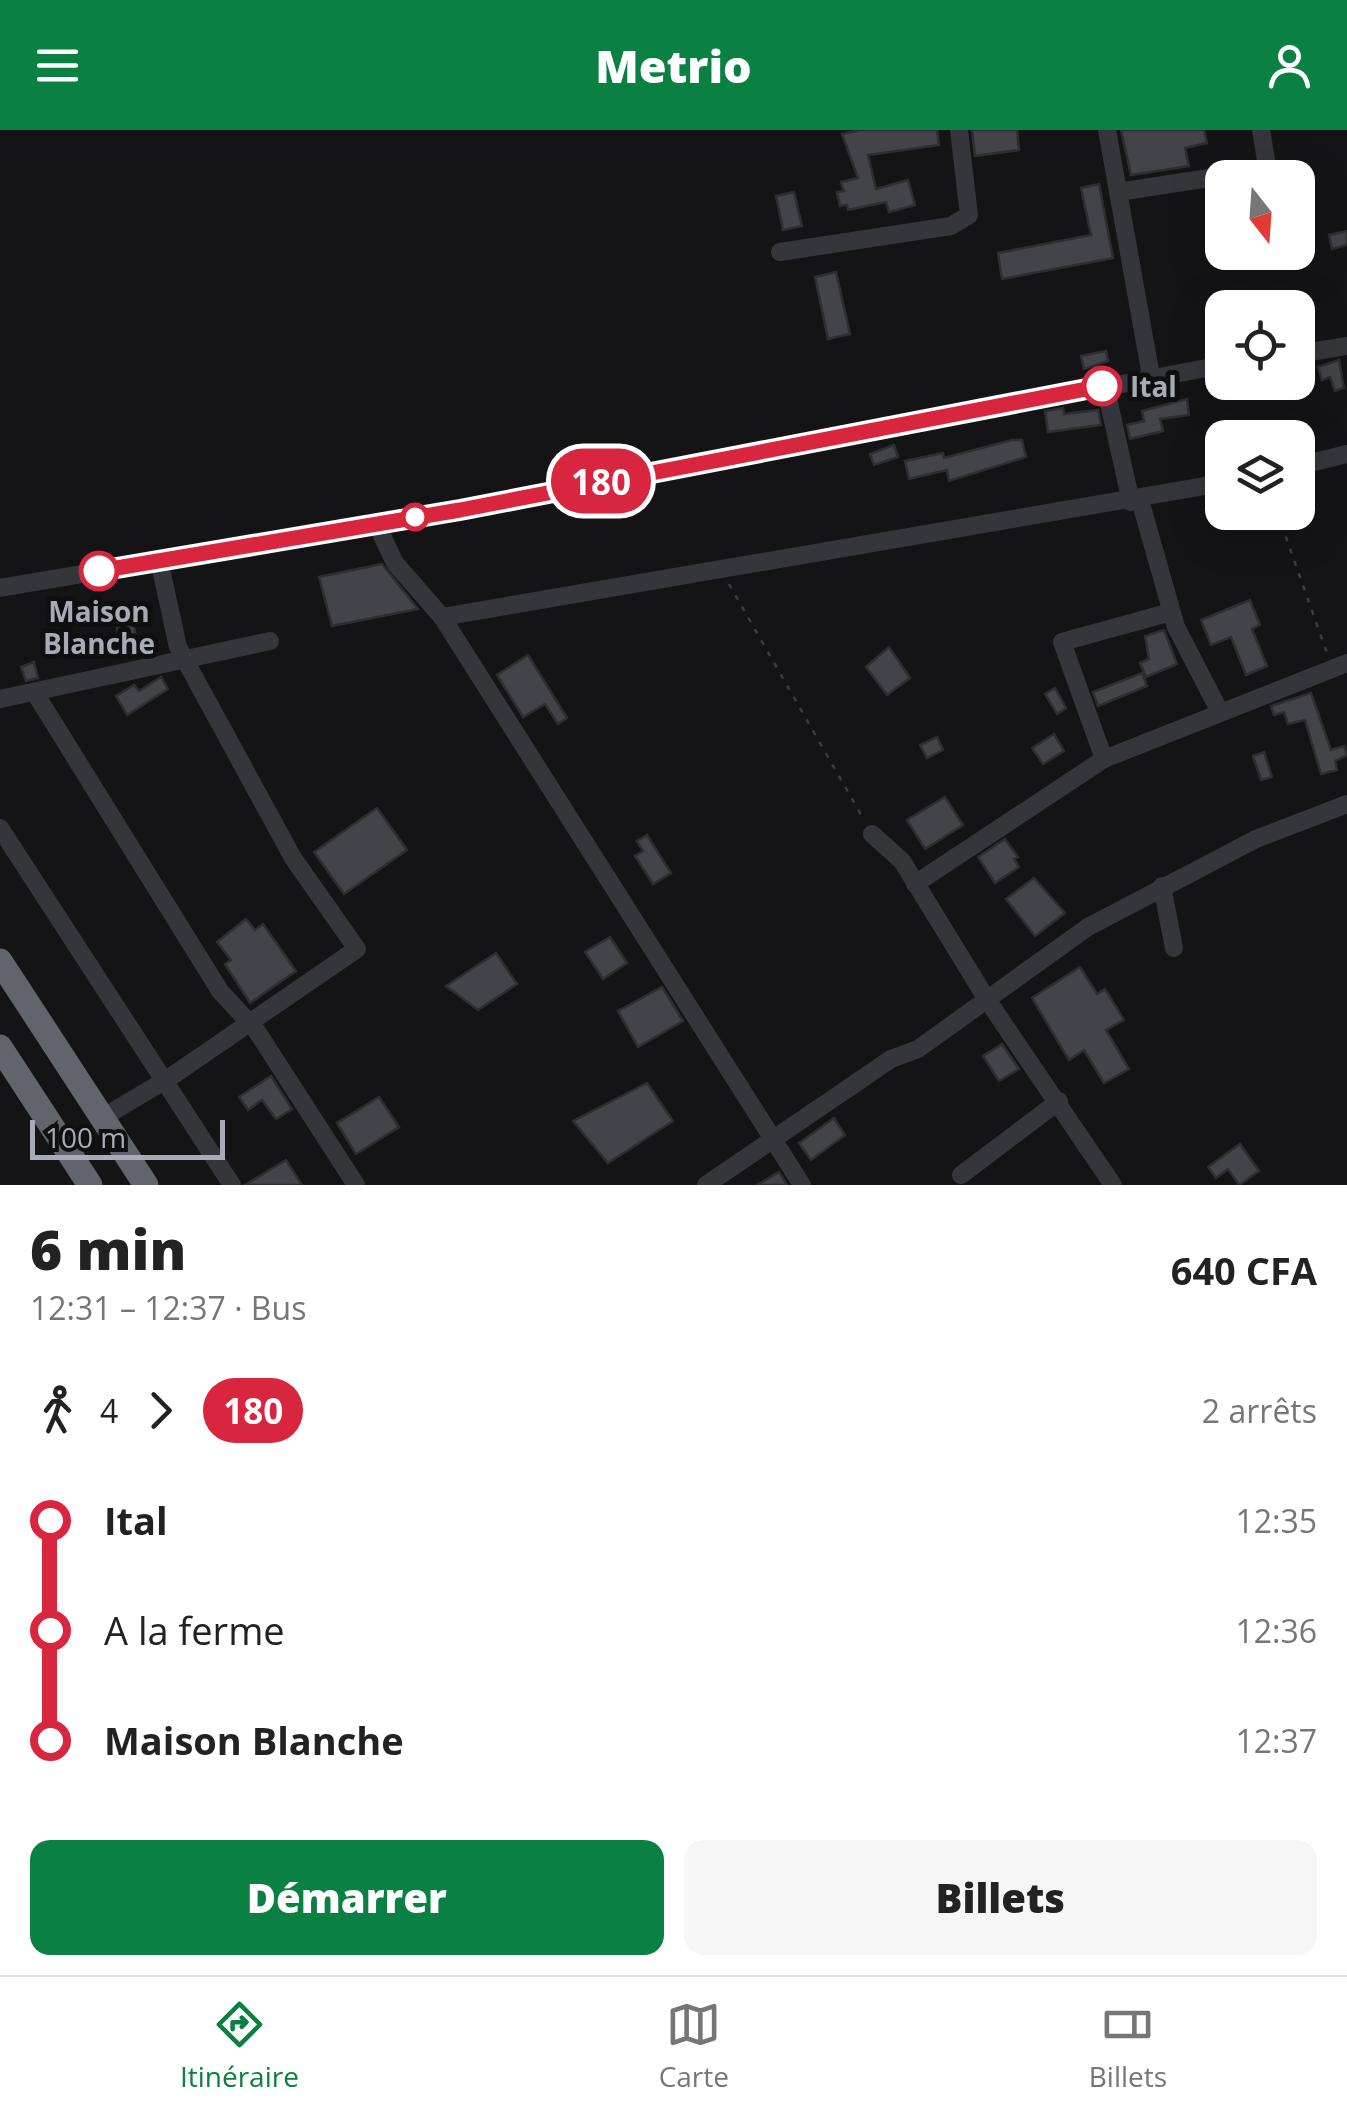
<!DOCTYPE html>
<html lang="fr">
<meta charset="utf-8">
<style>
:root{--surface:#fff;--page:#f6f6f6;--text:#222;--muted:#767676;--line:#e0e0e0;--accent:#0b8043}
body{margin:0;font-family:"Open Sans",sans-serif;background:var(--page);color:var(--text);height:100vh;display:flex;flex-direction:column;font-size:38px;white-space:nowrap}
*{box-sizing:border-box;margin:0}
p{font-size:32px;color:var(--muted)}
.icon{flex:none;width:55px;height:55px;fill:none;stroke:currentColor;stroke-width:2;stroke-linecap:round;stroke-linejoin:round}
.map{position:relative;height:1055px;overflow:hidden}
.side{display:flex;flex-direction:column;background:var(--surface);flex:1}
.side>*{flex:none}
.badge{padding:0 20px;border-radius:32px;font-size:35px;line-height:65px}
.needle{width:65px;rotate:163deg}
.buttons{position:absolute;left:1205px;top:30px;display:grid;gap:20px}
.buttons a{display:grid;place-items:center;width:110px;height:110px;border-radius:20px;background:var(--surface);box-shadow:0 10px 40px #0002;font-size:50px}
.scale{position:absolute;left:30px;bottom:25px;width:195px;box-sizing:border-box;padding-left:10px;border:5px solid #a6abb5;border-top:0;font-size:28px;line-height:35px;white-space:nowrap;color:#a6abb5;-webkit-text-stroke:8px #0f0f11;paint-order:stroke}
.map>.badge{position:absolute;translate:-50% -50%;box-shadow:0 0 0 5px #fff}
.legs{display:flex;align-items:center;gap:15px;height:110px;padding:0 30px;font-size:32px}
.legs p{margin-inline-start:auto}
.headline{display:flex;align-items:center;justify-content:space-between;height:170px;padding:0 30px}
h1{font-size:55px;font-weight:800;line-height:75px}
.button{display:flex;gap:20px;margin-top:auto;padding:20px 30px}
.button a{flex:1;height:115px;border-radius:20px;background:var(--accent);color:#fff;font-size:40px;font-weight:800;line-height:115px;text-align:center}
.button a+a{background:var(--page);color:var(--text)}
ul{padding:0 30px;list-style:none}
li{display:flex;align-items:center;gap:35px;height:110px;font-size:38px}
li i{display:grid;place-items:center;width:15px;height:100%;margin:0 12px;background:currentColor}
li i::after{content:'';width:25px;height:25px;margin:-12px;border:8px solid;border-radius:50%;background:var(--surface)}
li p{margin-inline-start:auto}
li:first-child i{background:linear-gradient(#0000 50%,currentColor 0)}
li:last-child i{background:linear-gradient(currentColor 50%,#0000 0)}
header{display:flex;justify-content:space-between;align-items:center;height:130px;padding:0 30px;background:var(--accent);color:#fff;font-size:45px;font-weight:800}
.tab-bar{display:flex;justify-content:space-around;align-items:center;height:140px;border-top:2px solid var(--line);background:var(--surface);font-size:28px;color:var(--muted)}
.tab-bar a{display:grid;justify-items:center;gap:5px}
.tab-bar .on{color:var(--accent)}
.map>svg:first-child{display:block}
.building{fill:#434449;stroke:#2e2e32;stroke-width:2.5}
.lines{fill:none;stroke-linecap:round;stroke-linejoin:round}
.path{stroke:#3b3d42;stroke-width:2.5;stroke-dasharray:5 8;stroke-linecap:butt}
.minor{stroke:#35363b;stroke-width:18}
.highway{stroke:#61646b;stroke-width:25}
.line-1-casing{stroke:#fff;stroke-width:22}
.line-1{stroke:#d7263d;stroke-width:15}
.stop-1-dot{fill:#fff;stroke:#d7263d;stroke-width:5}
.labels{text-anchor:middle;dominant-baseline:central;stroke-width:10;stroke-linejoin:round;paint-order:stroke}
.stop-label{font-size:28px;font-weight:bold;fill:#a6abb5;stroke:#0f0f11;text-anchor:start}
</style>
<header><svg class="icon" aria-label="menu" viewBox="0 0 24 24"><path d="M4 6h16M4 12h16M4 18h16"/></svg>Metrio<svg class="icon" aria-label="person" viewBox="0 0 24 24"><circle cx="12" cy="8" r="4"/><path d="M4 21q1-7 8-7t8 7"/></svg></header>
<div class="map">
<svg width="1347" height="1055" viewBox="0 0 1347 1055">
<rect width="100%" height="100%" fill="#141416"/>
<g class="building">
<polygon points="860,0 937,0 939,15 868,25 876,59 908,50 915,75 889,82 886,72 848,80 847,75 840,76 837,62 844,61 841,52 858,48 842,4"/>
<polygon points="972,0 1017,0 1019,20 975,26"/>
<polygon points="1121,0 1204,0 1207,13 1185,18 1189,36 1131,45"/>
<polygon points="1099,54 1113,128 1002,149 998,123 1091,105 1081,58"/>
<polygon points="794,62 802,96 783,100 776,66"/>
<polygon points="1347,101 1347,115 1332,119 1329,105"/>
<polygon points="836,142 850,204 828,209 815,147"/>
<polygon points="1303,166 1305,176 1271,178 1271,173"/>
<polygon points="1106,221 1108,231 1084,239 1081,226"/>
<polygon points="1339,230 1344,258 1335,261 1330,247 1322,250 1318,237"/>
<polygon points="1187,269 1189,285 1160,289 1163,301 1130,309 1127,295 1144,291 1142,281"/>
<polygon points="1063,278 1064,284 1098,280 1101,295 1048,302 1045,281"/>
<polygon points="1012,310 1022,310 1026,327 949,351 947,340 909,349 905,331 943,323 944,328"/>
<polygon points="894,315 898,327 874,335 870,324"/>
<polygon points="382,434 418,479 332,496 319,447"/>
<polygon points="1250,470 1260,495 1252,499 1267,536 1246,545 1231,507 1211,515 1201,490"/>
<polygon points="134,496 138,522 121,525 117,498"/>
<polygon points="1164,500 1177,534 1146,547 1140,533 1149,529 1145,506"/>
<polygon points="889,517 910,548 887,565 866,537"/>
<polygon points="528,525 567,588 558,594 545,574 523,587 497,545"/>
<polygon points="34,532 38,548 26,551 21,537"/>
<polygon points="1142,543 1147,556 1098,576 1093,562"/>
<polygon points="161,547 168,559 127,585 116,566 134,555 139,561"/>
<polygon points="1055,558 1066,578 1057,584 1045,564"/>
<polygon points="1311,563 1331,620 1344,616 1347,625 1335,631 1337,640 1321,644 1305,590 1288,594 1284,582 1274,585 1271,576"/>
<polygon points="1054,604 1064,621 1043,634 1032,618"/>
<polygon points="937,607 943,620 927,628 920,615"/>
<polygon points="1264,622 1272,647 1261,650 1253,626"/>
<polygon points="945,667 963,695 925,719 907,690"/>
<polygon points="377,678 407,720 344,764 314,722"/>
<polygon points="647,705 671,743 653,754 635,726 643,721 637,711"/>
<polygon points="1005,709 1018,727 1014,729 1019,737 995,753 978,727"/>
<polygon points="1034,748 1065,783 1035,806 1006,769"/>
<polygon points="246,789 255,800 263,794 296,841 250,873 225,834 231,830 217,812"/>
<polygon points="610,807 627,833 603,849 585,822"/>
<polygon points="496,823 517,854 478,880 446,856"/>
<polygon points="1080,837 1097,864 1105,859 1124,890 1106,900 1129,939 1104,953 1084,920 1069,930 1032,868"/>
<polygon points="662,857 683,891 638,917 618,881"/>
<polygon points="1002,914 1019,939 999,951 983,926"/>
<polygon points="271,946 292,979 276,989 262,970 248,980 239,967"/>
<polygon points="647,953 673,991 608,1033 573,991"/>
<polygon points="379,967 399,997 356,1024 337,993"/>
<polygon points="834,988 845,1005 811,1030 799,1013"/>
<polygon points="1240,1014 1259,1041 1239,1055 1228,1039 1216,1048 1208,1037"/>
<polygon points="286,1030 302,1055 245,1055"/>
<polygon points="779,1042 787,1055 757,1055"/>
</g>
<g class="lines">
<g class="path">
<polyline points="1277,382 1327,523"/>
<polyline points="729,454 864,690"/>
</g>
<g class="minor">
<polyline points="1107,0 1151,246"/>
<polyline points="1118,62 1255,41 1267,36 1261,0"/>
<polyline points="780,122 951,96 969,85 959,0"/>
<polyline points="1298,224 1347,216"/>
<polyline points="1105,255 1131,372"/>
<polyline points="1298,336 1347,324"/>
<polyline points="1140,370 1176,497 1219,580"/>
<polyline points="376,393 395,433 442,487 802,1055"/>
<polyline points="0,458 460,380 1222,235"/>
<polyline points="442,487 1222,353"/>
<polyline points="35,563 220,861 256,900 356,1055"/>
<polyline points="0,569 270,511"/>
<polyline points="1104,629 1062,512 1171,482"/>
<polyline points="0,698 232,1055"/>
<polyline points="872,704 902,731 986,868 1113,1055"/>
<polyline points="915,754 1104,629 1347,533"/>
<polyline points="1162,756 1174,818"/>
<polyline points="102,988 169,948 357,819 293,728 178,517 159,430"/>
<polyline points="961,1045 1059,971"/>
<polyline points="706,1055 891,929 918,919 1088,797 1256,709 1347,674"/>
</g>
<g class="highway">
<polyline points="0,831 146,1055"/>
<polyline points="0,917 90,1055"/>
</g>
</g>
<g class="lines">
<defs>
<polyline id="line-1" points="99,441 460,380 1102,256"/>
</defs>
<use href="#line-1" class="line-1-casing"/>
<use href="#line-1" class="line-1"/>
</g>
<g class="stop-1-dot">
<circle cx="1102" cy="256" r="18"/>
<circle cx="415" cy="387" r="12"/>
<circle cx="99" cy="441" r="18"/>
</g>
<g class="labels">
<g class="stop-label">
<text x="1130" y="256">Ital</text>
<text x="99" y="481" text-anchor="middle">Maison<tspan x="99" dy="32">Blanche</tspan></text>
</g>
</g>
</svg>
<div class="buttons">
<a><svg class="needle" viewBox="-14 -14 28 28"><path d="M0-13l5 13h-10z" fill="#e53935"/><path d="M0 13l5-13h-10z" fill="#767676"/></svg></a>
<a><svg class="icon" aria-label="locate" viewBox="0 0 24 24"><circle cx="12" cy="12" r="6"/><path d="M12 2v4M12 18v4M2 12h4M18 12h4"/></svg></a>
<a><svg class="icon" aria-label="layers" viewBox="0 0 24 24"><path d="M12 4l9 5-9 5-9-5zM3 14l9 5 9-5"/></svg></a>
</div>
<div class="scale">100 m</div>
<b class="badge" style="left:601px;top:351px;background:#d7263d;color:#fff">180</b>
</div>
<section class="side">
<div class="headline"><div><h1>6 min</h1><p>12:31 – 12:37 · Bus</p></div><b>640 CFA</b></div>
<div class="legs"><svg class="icon" aria-label="walk" viewBox="0 0 24 24"><circle cx="13" cy="4" r="2"/><path d="M13 8l-2 6 4 7M11 14l-3 7M7 12l3-4h3l4 4"/></svg>4<svg class="icon" aria-label="forward" viewBox="0 0 24 24"><path d="M9 5l7 7-7 7"/></svg><b class="badge" style="background:#d7263d;color:#fff">180</b><p>2 arrêts</p></div>
<ul>
<li><i style="color:#d7263d"></i><b>Ital</b><p>12:35</p></li>
<li><i style="color:#d7263d"></i><span>A la ferme</span><p>12:36</p></li>
<li><i style="color:#d7263d"></i><b>Maison Blanche</b><p>12:37</p></li>
</ul>
<div class="button"><a>Démarrer</a><a>Billets</a></div>
</section>
<nav class="tab-bar">
<a class="on"><svg class="icon" aria-label="directions" viewBox="0 0 24 24"><path d="M12 3l9 9-9 9-9-9zM9 14v-3h6M13 9l2 2-2 2"/></svg>Itinéraire</a>
<a><svg class="icon" aria-label="map" viewBox="0 0 24 24"><path d="M3 6l6-2 6 2 6-2v14l-6 2-6-2-6 2zM9 4v14M15 6v14"/></svg>Carte</a>
<a><svg class="icon" aria-label="tickets" viewBox="0 0 24 24"><path d="M3 7h18v10H3zM15 7v10"/></svg>Billets</a>
</nav>
